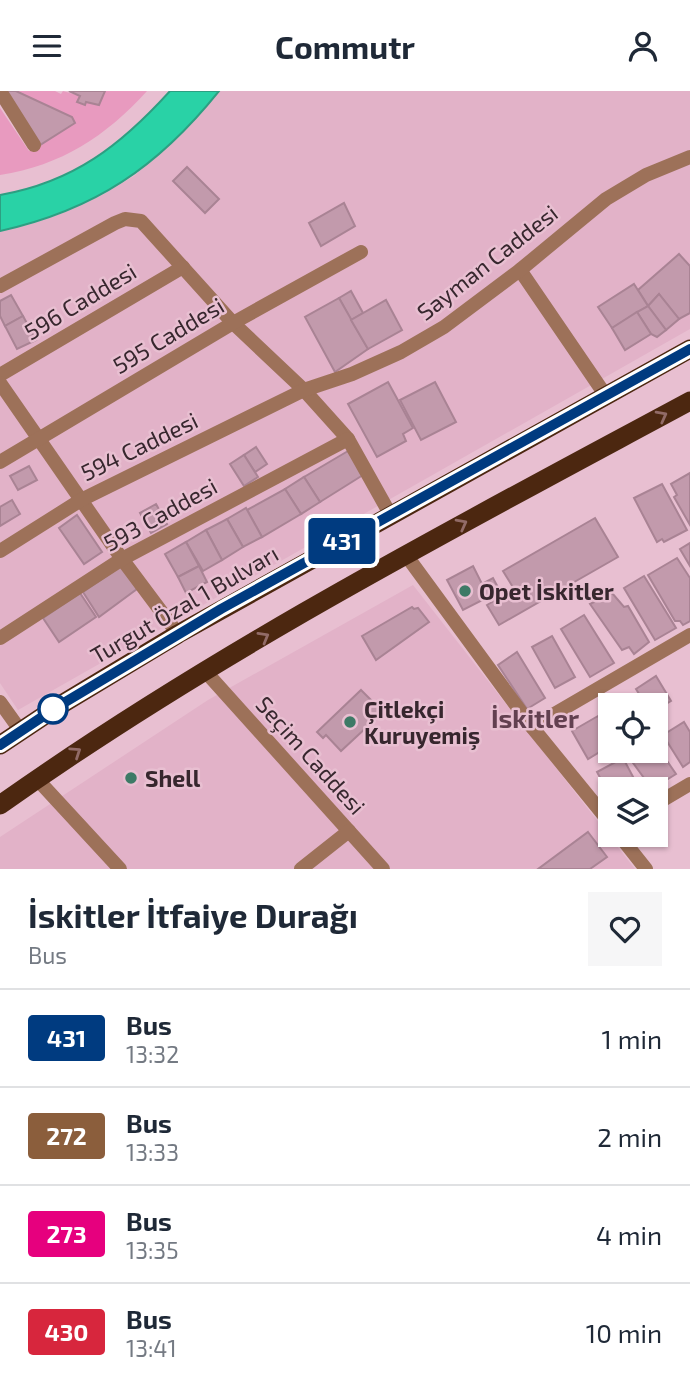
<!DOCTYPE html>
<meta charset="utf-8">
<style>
:root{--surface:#fff;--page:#f6f6f7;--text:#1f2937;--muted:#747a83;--line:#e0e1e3}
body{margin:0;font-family:"Exo 2",sans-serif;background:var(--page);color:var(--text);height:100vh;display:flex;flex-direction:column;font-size:26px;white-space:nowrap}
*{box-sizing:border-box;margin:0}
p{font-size:23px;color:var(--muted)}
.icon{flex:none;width:38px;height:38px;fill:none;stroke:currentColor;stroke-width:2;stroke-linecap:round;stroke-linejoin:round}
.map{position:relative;height:778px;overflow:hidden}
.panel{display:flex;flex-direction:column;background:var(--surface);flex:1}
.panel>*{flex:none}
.badge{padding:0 14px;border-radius:5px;font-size:24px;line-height:46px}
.fabs{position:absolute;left:598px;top:602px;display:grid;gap:14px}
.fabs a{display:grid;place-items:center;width:70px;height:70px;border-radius:0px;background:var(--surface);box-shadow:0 2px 5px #0004;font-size:35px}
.map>.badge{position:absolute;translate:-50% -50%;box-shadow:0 0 0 4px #fff}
.round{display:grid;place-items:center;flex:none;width:74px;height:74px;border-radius:0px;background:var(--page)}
.head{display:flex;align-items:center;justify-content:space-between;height:119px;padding:0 28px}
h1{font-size:33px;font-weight:700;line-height:52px}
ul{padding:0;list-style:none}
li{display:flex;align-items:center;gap:21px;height:98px;padding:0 28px;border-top:2px solid var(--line)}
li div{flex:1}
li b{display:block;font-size:26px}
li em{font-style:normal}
li .badge{min-width:77px;font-weight:700;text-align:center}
header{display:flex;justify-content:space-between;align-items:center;height:91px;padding:0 28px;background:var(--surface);font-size:32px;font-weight:700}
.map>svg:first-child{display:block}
.built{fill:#e2b2c8}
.green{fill:#e89abf}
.water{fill:#29d2a6;stroke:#2d9f82;stroke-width:2}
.building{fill:#c29aac;stroke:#a98394;stroke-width:2}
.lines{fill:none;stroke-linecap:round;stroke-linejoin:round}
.minor{stroke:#9d7159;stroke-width:14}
.trunk{stroke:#4c2710;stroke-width:19}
.oneway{stroke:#926b67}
.line-casing{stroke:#fff;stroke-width:16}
.line{stroke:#003b80;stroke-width:10}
.poi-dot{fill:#3d7a66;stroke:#e8bfd1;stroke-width:2.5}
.stop-dot{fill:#fff;stroke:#003b80;stroke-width:3.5}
.labels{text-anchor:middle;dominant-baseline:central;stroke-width:5;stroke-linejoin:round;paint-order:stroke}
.street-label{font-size:23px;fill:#37272e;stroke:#e8bfd1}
.poi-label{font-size:23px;font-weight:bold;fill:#37272e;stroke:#e8bfd1;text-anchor:start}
.quarter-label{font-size:26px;font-weight:bold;fill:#624050;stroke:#e8bfd1}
</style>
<header><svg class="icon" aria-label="menu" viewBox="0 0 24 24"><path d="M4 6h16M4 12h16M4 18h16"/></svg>Commutr<svg class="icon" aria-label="person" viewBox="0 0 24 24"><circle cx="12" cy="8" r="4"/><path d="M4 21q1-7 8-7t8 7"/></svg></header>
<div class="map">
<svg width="690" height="778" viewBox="0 0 690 778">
<rect width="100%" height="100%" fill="#e8bfd1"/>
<g class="built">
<polygon points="219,0 690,0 690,238 18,619 0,592 0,140 28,134 63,122 104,103 134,85 173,50"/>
<polygon points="413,494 635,778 0,778 0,746 208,609"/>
</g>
<path class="green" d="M 16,0 L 55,0 L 61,3 L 63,0 L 80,5 L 77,11 L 85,14 L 86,11 L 99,14 L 105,0 L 147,0 C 105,46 62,74 0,84 L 0,17 L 29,60 L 75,31 L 72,26 Z"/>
<path class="water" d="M 170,0 L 219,0 C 158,76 95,119 0,140 L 0,104 C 74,91 121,54 170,0 Z"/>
<g class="building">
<polygon points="6,0 16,0 72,26 75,32 40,54"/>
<polygon points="69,0 105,0 99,14 86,11 85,14 77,11 80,5"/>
<polygon points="187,76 219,108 205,122 173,90"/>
<polygon points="344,112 355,135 321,155 309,132"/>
<polygon points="679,163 690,175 690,222 679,228 659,203 648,215 638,199"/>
<polygon points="634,193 648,215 612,237 598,216"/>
<polygon points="351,200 363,222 351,229 339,207"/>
<polygon points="659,203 679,228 666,239 648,215"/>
<polygon points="11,204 23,225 5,235 0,225 0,210"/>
<polygon points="339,207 368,258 335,281 305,226"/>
<polygon points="386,209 402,239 368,258 351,229"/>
<polygon points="648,215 666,239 657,246 651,243 637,221"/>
<polygon points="637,221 651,243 625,259 612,237"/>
<polygon points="23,225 36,249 17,258 5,235"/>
<polygon points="388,291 413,337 403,343 406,350 377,366 348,313"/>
<polygon points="435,291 456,331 421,349 400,309"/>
<polygon points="256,356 267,373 255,381 244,364"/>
<polygon points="348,360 363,384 320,411 304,386"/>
<polygon points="244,364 258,386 244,395 230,373"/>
<polygon points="29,375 37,389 18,399 10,385"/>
<polygon points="690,382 690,434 674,406 677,404 671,393"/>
<polygon points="304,386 320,411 301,423 285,398"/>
<polygon points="662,393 687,439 664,451 662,448 657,451 634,407"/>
<polygon points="285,398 301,423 262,446 247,419"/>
<polygon points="12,409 20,423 0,435 0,416"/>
<polygon points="156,413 167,433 151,442 140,422"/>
<polygon points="246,417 262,446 243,456 227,428"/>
<polygon points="77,424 102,461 84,473 59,437"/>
<polygon points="595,427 618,466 499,534 487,514 514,498 503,480"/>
<polygon points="227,428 243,456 222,469 206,439"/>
<polygon points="206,439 222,469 203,480 186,451"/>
<polygon points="186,451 199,475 178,486 165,463"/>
<polygon points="690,452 690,475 680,458"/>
<polygon points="677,467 690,487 690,530 683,534 680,530 675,530 648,484"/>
<polygon points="121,475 137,498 99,526 83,501"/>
<polygon points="199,475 207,491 186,502 178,486"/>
<polygon points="473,475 482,493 493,487 500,500 463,519 447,489"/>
<polygon points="644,485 676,537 655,549 624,497"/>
<polygon points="80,502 96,526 59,551 43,527"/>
<polygon points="612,502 624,516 628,515 649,551 634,563 629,556 622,559 590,513"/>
<polygon points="412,516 414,518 418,517 429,531 376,569 362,545"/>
<polygon points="584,524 614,572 590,586 561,538"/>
<polygon points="552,545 575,586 555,597 532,556"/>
<polygon points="517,561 545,607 527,618 498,574"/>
<polygon points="656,585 671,610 656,619 656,614 646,614 636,598"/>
<polygon points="361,599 383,621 341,660 326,644 323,647 317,641"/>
<polygon points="627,605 632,614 612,614"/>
<polygon points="611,615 611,631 604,619"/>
<polygon points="598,625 611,647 611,654 588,668 572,640"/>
<polygon points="684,631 690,641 690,671 683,676 663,644"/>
<polygon points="656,654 676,683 652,698 628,665 635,660 656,660"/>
<polygon points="623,667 639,697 611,698 611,707 597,681"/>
<polygon points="588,741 607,766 590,778 538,778"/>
</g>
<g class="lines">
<g class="minor">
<polyline points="0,0 34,54"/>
<polyline points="520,179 606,305"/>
<polyline points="0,195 115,132 125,128 141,130 233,232 304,299 348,348 390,423"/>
<polyline points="0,284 183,176"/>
<polyline points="0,292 122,468 178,543"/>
<polyline points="0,371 233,232 361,161"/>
<polyline points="0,460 81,409 304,299 352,283 401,261 444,236 520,179 606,108 646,84 690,66"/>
<polyline points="406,464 532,636 611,733"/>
<polyline points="0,547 122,468 348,348"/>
<polyline points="205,580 383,778"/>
<polyline points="0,611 20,639"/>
<polyline points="532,636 690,544"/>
<polyline points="37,688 120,778"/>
<polyline points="656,713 690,693"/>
<polyline points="619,744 646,778"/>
<polyline points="301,778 349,740"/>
</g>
<g class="trunk">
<polyline points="0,654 57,616 178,543 690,258"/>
<path d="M 0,714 C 217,560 456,436 690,310"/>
</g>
</g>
<defs><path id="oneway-chevron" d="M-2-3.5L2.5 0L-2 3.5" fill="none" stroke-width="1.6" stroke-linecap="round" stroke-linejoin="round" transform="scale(1.75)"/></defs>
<g class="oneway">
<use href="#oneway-chevron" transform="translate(662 325) rotate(-28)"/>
<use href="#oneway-chevron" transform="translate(462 433) rotate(-28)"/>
<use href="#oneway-chevron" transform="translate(264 546) rotate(-30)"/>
<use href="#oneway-chevron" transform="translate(76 661) rotate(-34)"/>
</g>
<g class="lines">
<defs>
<polyline id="line" points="0,654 57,616 221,518 690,258"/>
</defs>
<use href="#line" class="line-casing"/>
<use href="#line" class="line"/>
</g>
<g class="poi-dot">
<circle cx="465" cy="500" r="7"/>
<circle cx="350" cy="631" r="7"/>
<circle cx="131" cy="687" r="7"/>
</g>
<circle class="stop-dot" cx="53" cy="618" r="14"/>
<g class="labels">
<g class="street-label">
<text transform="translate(487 171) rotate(-38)">Sayman Caddesi</text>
<text transform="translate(80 210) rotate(-31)">596 Caddesi</text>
<text transform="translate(168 244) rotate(-31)">595 Caddesi</text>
<text transform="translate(139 355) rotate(-26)">594 Caddesi</text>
<text transform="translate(160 423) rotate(-29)">593 Caddesi</text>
<text transform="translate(184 513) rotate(-30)">Turgut Özal 1 Bulvarı</text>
<text transform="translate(311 664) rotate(48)">Seçim Caddesi</text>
</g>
<g class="poi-label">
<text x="479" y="500">Opet İskitler</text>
<text x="364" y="618">Çitlekçi<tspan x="364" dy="26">Kuruyemiş</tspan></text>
<text x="145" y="687">Shell</text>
</g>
<g class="quarter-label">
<text x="535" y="626">İskitler</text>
</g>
</g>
</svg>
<div class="fabs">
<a><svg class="icon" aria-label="locate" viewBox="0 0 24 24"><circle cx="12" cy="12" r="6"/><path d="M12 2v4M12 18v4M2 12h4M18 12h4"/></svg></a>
<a><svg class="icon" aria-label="layers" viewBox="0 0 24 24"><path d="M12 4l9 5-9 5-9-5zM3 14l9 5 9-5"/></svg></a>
</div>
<b class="badge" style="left:342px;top:450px;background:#003b80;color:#fff">431</b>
</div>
<section class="panel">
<div class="head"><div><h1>İskitler İtfaiye Durağı</h1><p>Bus</p></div><a class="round"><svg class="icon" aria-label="heart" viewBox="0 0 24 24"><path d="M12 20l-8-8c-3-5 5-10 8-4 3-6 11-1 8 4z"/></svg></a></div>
<ul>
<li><span class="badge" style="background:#003b80;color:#fff">431</span><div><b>Bus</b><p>13:32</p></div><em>1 min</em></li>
<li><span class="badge" style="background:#8b5e3c;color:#fff">272</span><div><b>Bus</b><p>13:33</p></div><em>2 min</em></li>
<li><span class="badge" style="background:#e6007e;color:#fff">273</span><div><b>Bus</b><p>13:35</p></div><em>4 min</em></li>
<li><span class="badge" style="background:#d7263d;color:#fff">430</span><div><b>Bus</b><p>13:41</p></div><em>10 min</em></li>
</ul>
</section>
